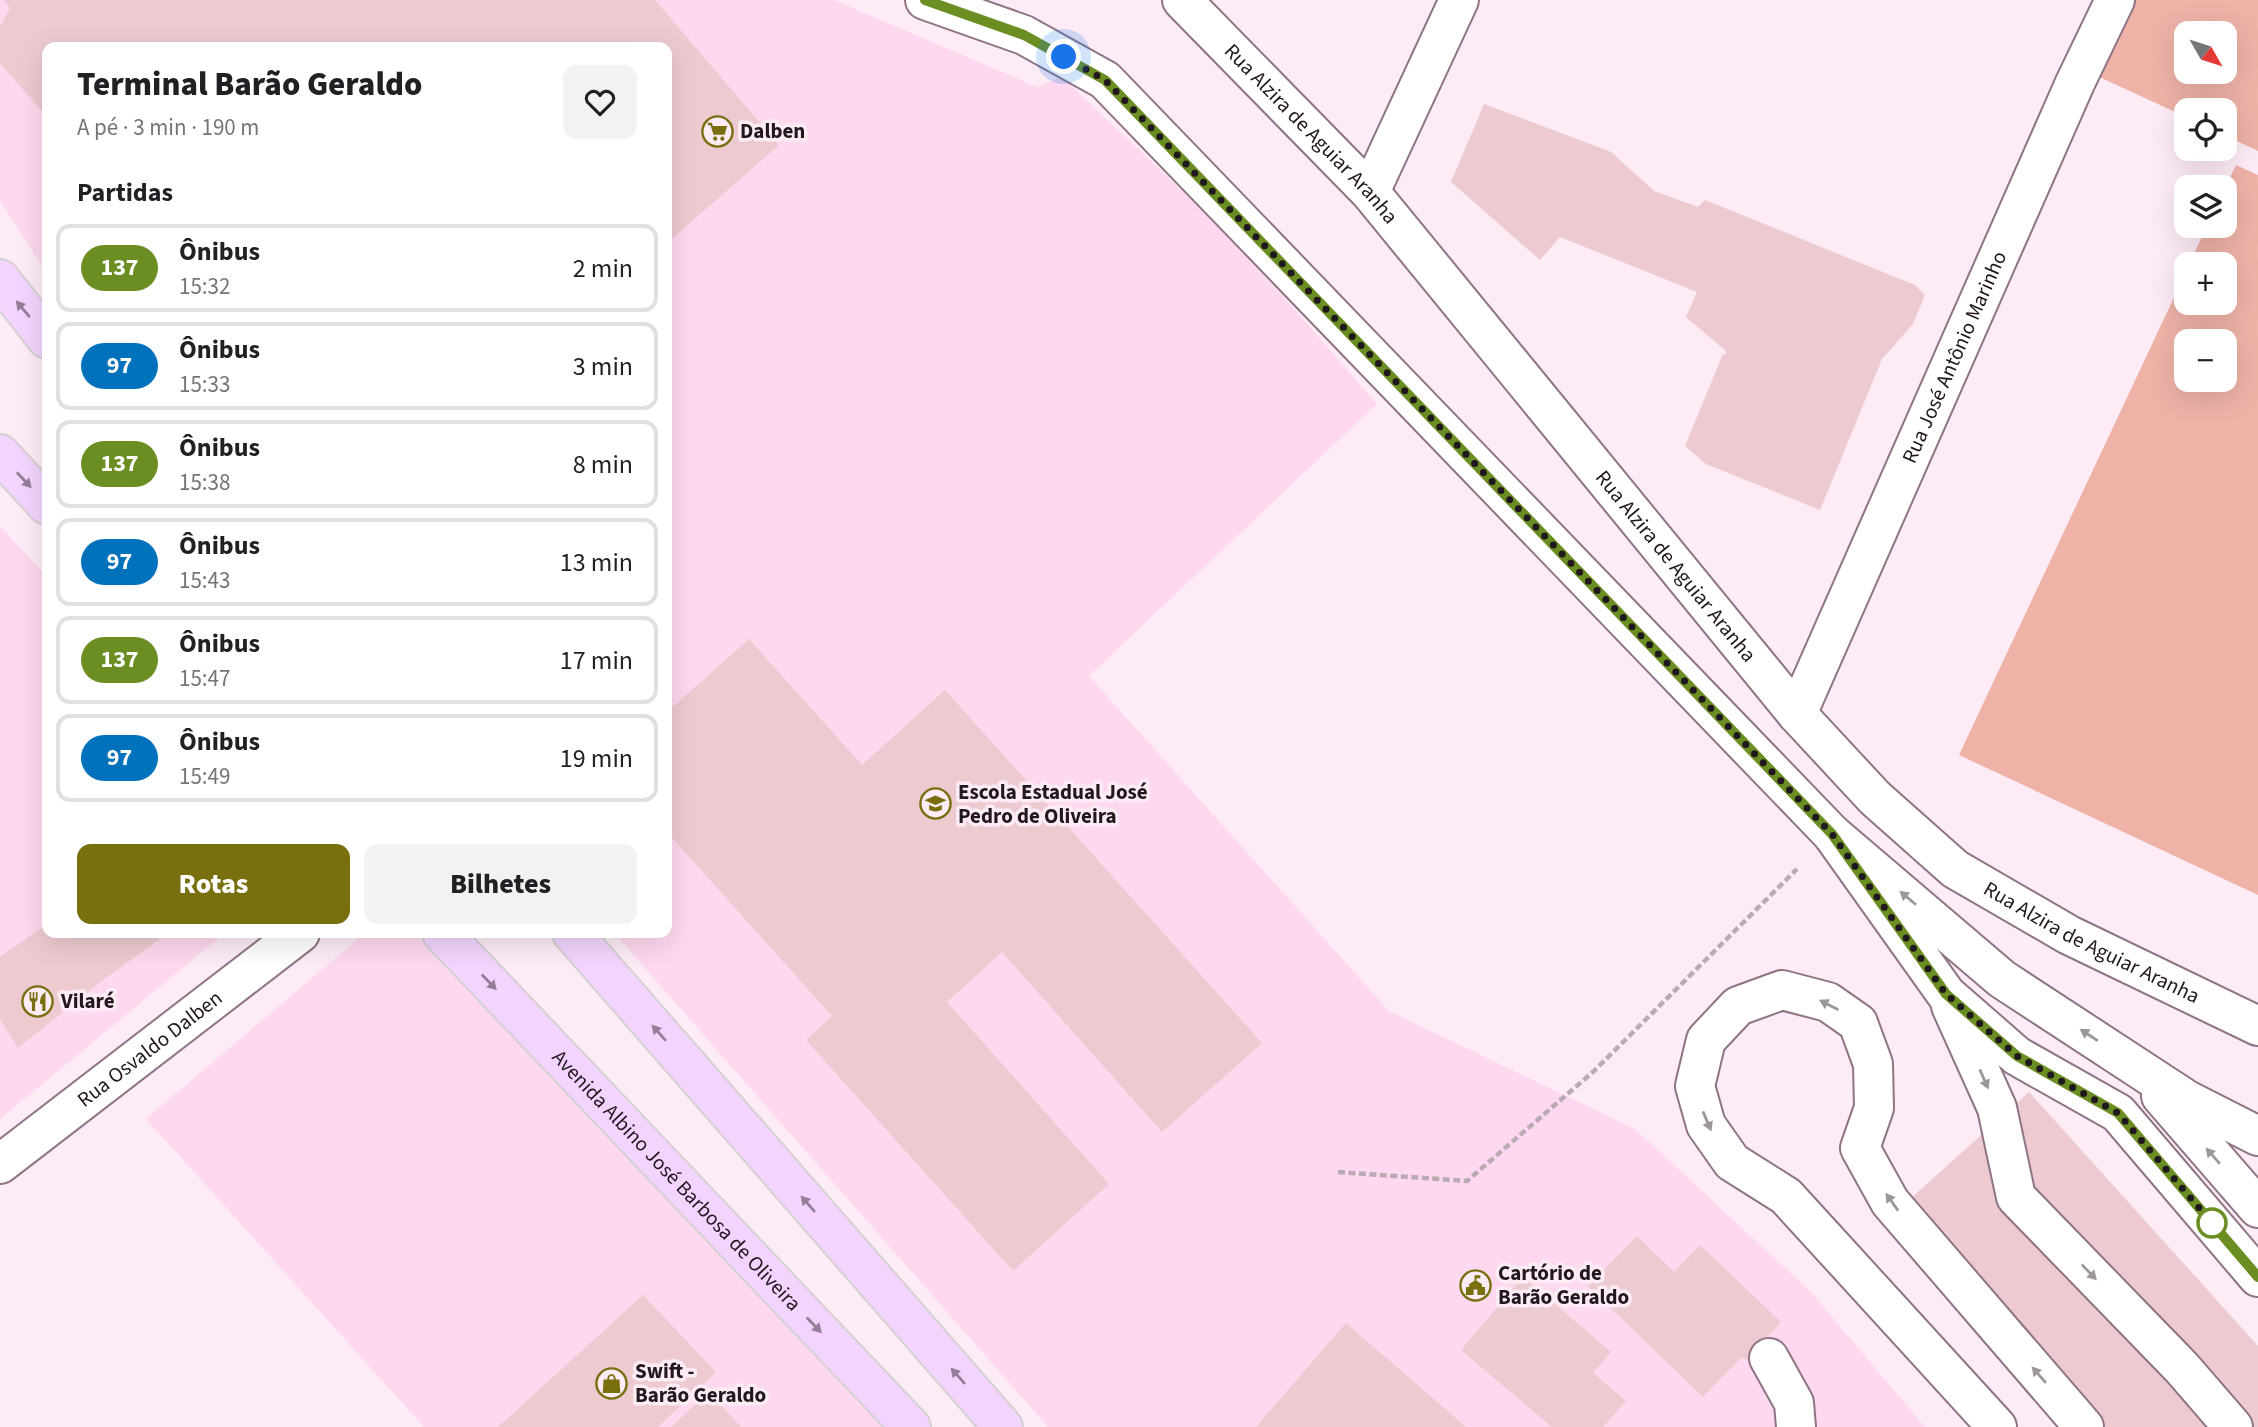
<!DOCTYPE html>
<html lang="pt">
<meta charset="utf-8">
<style>
:root{--surface:#fff;--page:#f2f2f2;--text:#202124;--muted:#757577;--line:#e0e0e0;--accent:#786f0f}
body{margin:0;font-family:"Source Sans 3",sans-serif;background:var(--page);color:var(--text);height:100vh;display:flex;flex-direction:column;font-size:26px;white-space:nowrap}
*{box-sizing:border-box;margin:0}
p{font-size:23px;color:var(--muted)}
.icon{flex:none;width:38px;height:38px;fill:none;stroke:currentColor;stroke-width:2;stroke-linecap:round;stroke-linejoin:round}
.map{position:relative;flex:1;overflow:hidden}
.side{position:absolute;left:42px;top:42px;width:630px;height:896px;display:flex;flex-direction:column;background:var(--surface);border-radius:14px;box-shadow:0 7px 28px #0002}
.side>*{flex:none}
.badge{padding:0 14px;border-radius:23px;font-size:24px;line-height:46px}
.needle{width:46px;rotate:129deg}
.controls{position:absolute;left:2174px;top:21px;display:grid;gap:14px}
.controls a{display:grid;place-items:center;width:63px;height:63px;border-radius:14px;background:var(--surface);box-shadow:0 7px 28px #0002;font-size:35px}
.you{position:absolute;width:35px;height:35px;margin:-18px;border:5px solid #fff;border-radius:50%;background:#1a73e8;box-shadow:0 0 0 10px #1a73e833}
.map>.badge{position:absolute;translate:-50% -50%;box-shadow:0 0 0 4px #fff}
h2{padding:0 35px;font-size:26px;line-height:63px}
.round{display:grid;place-items:center;flex:none;width:74px;height:74px;border-radius:14px;background:var(--page)}
.headline{display:flex;align-items:center;justify-content:space-between;height:119px;padding:0 35px}
h1{font-size:33px;font-weight:800;line-height:52px}
.primary-button{display:flex;gap:14px;margin-top:auto;padding:14px 35px}
.primary-button a{flex:1;height:80px;border-radius:14px;background:var(--accent);color:#fff;font-size:28px;font-weight:800;line-height:80px;text-align:center}
.primary-button a+a{background:var(--page);color:var(--text)}
ul{padding:0;list-style:none}
li{display:flex;align-items:center;gap:21px;height:88px;margin:0 14px 10px;padding:0 21px;border:4px solid var(--line);border-radius:14px}
li div{flex:1}
li b{display:block;font-size:26px}
li em{font-style:normal}
li .badge{min-width:77px;font-weight:700;text-align:center}
.map>svg:first-child{display:block}
.built{fill:#fdd8ee}
.green{fill:#eeb2a7;fill-rule:evenodd}
.building{fill:#eccad0}
.lines{fill:none;stroke-linecap:round;stroke-linejoin:round}
.minor-casing{stroke:#8e7484;stroke-width:42}
.major-casing{stroke:#d3d1d2;stroke-width:42}
.path{stroke:#baaab3;stroke-width:4.5;stroke-dasharray:7 3.5;stroke-linecap:butt}
.minor{stroke:#fff;stroke-width:38}
.major{stroke:#f3d4fe;stroke-width:38}
.oneway{fill:#947f99}
.oneway2{fill:#9b979a}
.line-casing{stroke:#fff;stroke-width:16}
.line{stroke:#6b8e23;stroke-width:10}
.walk{stroke:#21171e;stroke-width:7;stroke-dasharray:0 12.6}
.stop-dot{fill:#fff;stroke:#6b8e23;stroke-width:3.5}
.labels{text-anchor:middle;dominant-baseline:central;stroke-width:7;stroke-linejoin:round;paint-order:stroke}
.poi-label{font-size:21px;font-weight:bold;fill:#21171e;stroke:#fdebf5;text-anchor:start}
.street-label{font-size:21px;fill:#21171e;stroke:#fdebf5}
</style>
<div class="map">
<svg width="2258" height="1427" viewBox="0 0 2258 1427">
<rect width="100%" height="100%" fill="#fdebf5"/>
<g class="built">
<polygon points="0,0 834,0 1037,87 1062,77 1195,203 1289,303 1377,404 1089,676 1389,1011 1635,1129 1810,1291 1925,1427 1048,1427 614,933 667,933 667,47 47,47 47,273 0,201"/>
<polygon points="0,526 47,577 47,933 225,933 0,1119"/>
<polygon points="365,933 415,933 884,1427 424,1427 146,1119"/>
</g>
<g class="green">
<path d="M 2131,0 L 2258,0 L 2258,151 L 2224,135 L 2224,110 L 2186,110 L 2186,117 L 2095,75 ZM 2186,33 L 2224,33 L 2224,72 L 2186,72 Z"/>
<path d="M 2236,165 L 2258,175 L 2258,895 L 1959,755 L 2186,272 L 2186,303 L 2224,303 L 2224,264 L 2189,264 L 2207,226 L 2224,226 L 2224,190 ZM 2186,341 L 2224,341 L 2224,380 L 2186,380 Z"/>
</g>
<g class="building">
<polygon points="4,0 655,0 779,145 667,243 667,47 47,47 47,117 0,63 0,27 10,8"/>
<polygon points="1484,104 1611,152 1654,191 1698,207 1705,200 1915,285 1925,295 1913,324 1882,359 1820,510 1706,464 1685,446 1722,356 1727,352 1686,317 1697,292 1560,237 1540,260 1451,182"/>
<polygon points="749,639 862,765 945,690 1262,1043 1162,1132 1002,952 947,1002 1109,1184 1013,1271 806,1040 832,1016 667,832 667,712"/>
<polygon points="47,924 47,933 168,933 99,983 18,1048 0,1019 0,957"/>
<polygon points="2029,1092 2258,1346 2258,1427 2079,1427 1890,1217"/>
<polygon points="1637,1236 1674,1272 1700,1245 1781,1322 1746,1360 1742,1357 1703,1397 1588,1286"/>
<polygon points="1523,1277 1611,1352 1593,1373 1626,1401 1603,1427 1552,1427 1461,1350"/>
<polygon points="643,1295 716,1372 658,1427 498,1427"/>
<polygon points="1346,1323 1466,1427 1256,1427"/>
<polygon points="709,1392 741,1427 671,1427"/>
</g>
<g class="lines">
<defs>
<g id="minor">
<polyline points="925,0 1024,35 1105,80 1832,834"/>
<path id="s1" d="M 1182,0 L 1370,192 L 1797,714 L 1875,798 L 1955,869 L 2069,935 L 2258,1026"/>
<polyline points="1370,192 1459,0"/>
<path id="s2" d="M 1797,714 L 2075,83 L 2115,0"/>
<polyline points="1951,1006 1997,1108 2016,1197 2182,1368 2233,1427"/>
<polyline points="2161,1096 2258,1208"/>
<polyline points="2258,1136 2187,1100 2002,979 1832,834 1946,994 2017,1056 2118,1113 2258,1277"/>
<path id="s3" d="M 0,1164 L 300,933"/>
<polyline points="1769,1358 1794,1403 1796,1427"/>
<polyline points="1997,1427 1786,1196 1732,1162 1706,1125 1695,1086 1706,1040 1738,1006 1782,990 1828,1002 1858,1023 1873,1064 1874,1108 1860,1148 1890,1202 2084,1427"/>
</g>
<g id="major">
<polyline points="0,279 47,339"/>
<polyline points="0,454 47,505"/>
<path id="s4" d="M 442,933 L 911,1427"/>
<polyline points="572,933 1003,1427"/>
</g>
</defs>
<use href="#minor" class="minor-casing"/>
<use href="#major" class="major-casing"/>
<polyline class="path" points="1338,1172 1467,1181 1594,1071 1797,869"/>
<use href="#minor" class="minor"/>
<use href="#major" class="major"/>
</g>
<defs><path id="oneway-solid" d="M-6-.8H1V-3.2L6.5 0L1 3.2V.8H-6Z" transform="scale(1.75)"/></defs>
<g class="oneway">
<use href="#oneway-solid" transform="translate(23 309) rotate(-130)"/>
<use href="#oneway-solid" transform="translate(24 480) rotate(47)"/>
<use href="#oneway-solid" transform="translate(489 982) rotate(46)"/>
<use href="#oneway-solid" transform="translate(659 1033) rotate(-131)"/>
<use href="#oneway-solid" transform="translate(808 1204) rotate(-131)"/>
<use href="#oneway-solid" transform="translate(814 1325) rotate(46)"/>
<use href="#oneway-solid" transform="translate(958 1376) rotate(-131)"/>
</g>
<g class="oneway2">
<use href="#oneway-solid" transform="translate(1908 898) rotate(-140)"/>
<use href="#oneway-solid" transform="translate(1829 1005) rotate(-153)"/>
<use href="#oneway-solid" transform="translate(2089 1035) rotate(-147)"/>
<use href="#oneway-solid" transform="translate(1984 1079) rotate(66)"/>
<use href="#oneway-solid" transform="translate(1707 1121) rotate(67)"/>
<use href="#oneway-solid" transform="translate(2213 1156) rotate(-131)"/>
<use href="#oneway-solid" transform="translate(1892 1202) rotate(-125)"/>
<use href="#oneway-solid" transform="translate(2089 1272) rotate(46)"/>
<use href="#oneway-solid" transform="translate(2039 1375) rotate(-131)"/>
</g>
<g class="lines">
<defs>
<polyline id="line" points="925,0 1024,35 1105,80 1832,834 1946,994 2017,1056 2118,1113 2258,1277"/>
</defs>
<use href="#line" class="line-casing"/>
<use href="#line" class="line"/>
<polyline class="walk" points="1064,57 1105,80 1832,834 1946,994 2017,1056 2118,1113 2212,1223"/>
</g>
<defs>
<symbol id="supermarket-ring" viewBox="-11 -11 22 22"><circle r="9.5" fill="#fdebf5" stroke="#786f0f" stroke-width="1.5"/><path d="M-6-5.5h2.5l.6 2H6L4.5 2H-2.5L-4.4-4H-6ZM-1.5 3.2a1.3 1.3 0 1 0 .1 0ZM3 3.2a1.3 1.3 0 1 0 .1 0Z" fill="#786f0f"/></symbol>
<symbol id="school-ring" viewBox="-11 -11 22 22"><circle r="9.5" fill="#fdebf5" stroke="#786f0f" stroke-width="1.5"/><path d="M0-5L7-2L0 1L-7-2ZM-4 1L0 2.5L4 1V4Q0 6-4 4Z" fill="#786f0f"/></symbol>
<symbol id="restaurant-ring" viewBox="-11 -11 22 22"><circle r="9.5" fill="#fdebf5" stroke="#786f0f" stroke-width="1.5"/><path d="M-5-6h1v4h1v-4h1v4h1v-4h1v5L-1.5 .5V6h-2V.5L-5-1ZM5-6V6H3V1.5H1.5Q1.5-4 5-6Z" fill="#786f0f"/></symbol>
<symbol id="civic-ring" viewBox="-11 -11 22 22"><circle r="9.5" fill="#fdebf5" stroke="#786f0f" stroke-width="1.5"/><path d="M-.6-6.5H3V-4.5H.6V-3L4-1V1h2V6H-6V1h2V-1L-.6-3ZM-1.2 2.5V6h2.4V2.5Z" fill="#786f0f"/></symbol>
<symbol id="shop-ring" viewBox="-11 -11 22 22"><circle r="9.5" fill="#fdebf5" stroke="#786f0f" stroke-width="1.5"/><path d="M-5-2.5h2.3a2.7 3.5 0 0 1 5.4 0H5L5.5 6h-11ZM-1.5-2.5h3a1.5 2.3 0 0 0-3 0Z" fill="#786f0f"/></symbol>
</defs>
<g fill-rule="evenodd">
<use href="#supermarket-ring" x="700" y="114" width="35" height="35"/>
<use href="#school-ring" x="918" y="786" width="35" height="35"/>
<use href="#restaurant-ring" x="20" y="984" width="35" height="35"/>
<use href="#civic-ring" x="1458" y="1268" width="35" height="35"/>
<use href="#shop-ring" x="594" y="1366" width="35" height="35"/>
</g>
<circle class="stop-dot" cx="2212" cy="1223" r="14"/>
<g class="labels">
<g class="poi-label">
<text x="740" y="131">Dalben</text>
<text x="958" y="792">Escola Estadual José<tspan x="958" dy="24">Pedro de Oliveira</tspan></text>
<text x="61" y="1001">Vilaré</text>
<text x="1498" y="1273">Cartório de<tspan x="1498" dy="24">Barão Geraldo</tspan></text>
<text x="635" y="1371">Swift -<tspan x="635" dy="24">Barão Geraldo</tspan></text>
</g>
<g class="street-label">
<text stroke="none"><textPath href="#s1" startOffset="186">Rua Alzira de Aguiar Aranha</textPath></text>
<text stroke="none"><textPath href="#s2" startOffset="390">Rua José Antônio Marinho</textPath></text>
<text stroke="none"><textPath href="#s1" startOffset="752">Rua Alzira de Aguiar Aranha</textPath></text>
<text stroke="none"><textPath href="#s1" startOffset="1320">Rua Alzira de Aguiar Aranha</textPath></text>
<text stroke="none"><textPath href="#s3" startOffset="189">Rua Osvaldo Dalben</textPath></text>
<text stroke="none"><textPath href="#s4" startOffset="341">Avenida Albino José Barbosa de Oliveira</textPath></text>
</g>
</g>
</svg>
<div class="controls">
<a><svg class="needle" viewBox="-14 -14 28 28"><path d="M0-13l5 13h-10z" fill="#e53935"/><path d="M0 13l5-13h-10z" fill="#757577"/></svg></a>
<a><svg class="icon" aria-label="locate" viewBox="0 0 24 24"><circle cx="12" cy="12" r="6"/><path d="M12 2v4M12 18v4M2 12h4M18 12h4"/></svg></a>
<a><svg class="icon" aria-label="layers" viewBox="0 0 24 24"><path d="M12 4l9 5-9 5-9-5zM3 14l9 5 9-5"/></svg></a>
<a>+</a>
<a>−</a>
</div>
<div class="you" style="left:1064px;top:57px"></div>
<section class="side">
<div class="headline"><div><h1>Terminal Barão Geraldo</h1><p>A pé · 3 min · 190 m</p></div><a class="round"><svg class="icon" aria-label="heart" viewBox="0 0 24 24"><path d="M12 20l-8-8c-3-5 5-10 8-4 3-6 11-1 8 4z"/></svg></a></div>
<h2>Partidas</h2>
<ul>
<li><span class="badge" style="background:#6b8e23;color:#fff">137</span><div><b>Ônibus</b><p>15:32</p></div><em>2 min</em></li>
<li><span class="badge" style="background:#0072bc;color:#fff">97</span><div><b>Ônibus</b><p>15:33</p></div><em>3 min</em></li>
<li><span class="badge" style="background:#6b8e23;color:#fff">137</span><div><b>Ônibus</b><p>15:38</p></div><em>8 min</em></li>
<li><span class="badge" style="background:#0072bc;color:#fff">97</span><div><b>Ônibus</b><p>15:43</p></div><em>13 min</em></li>
<li><span class="badge" style="background:#6b8e23;color:#fff">137</span><div><b>Ônibus</b><p>15:47</p></div><em>17 min</em></li>
<li><span class="badge" style="background:#0072bc;color:#fff">97</span><div><b>Ônibus</b><p>15:49</p></div><em>19 min</em></li>
</ul>
<div class="primary-button"><a>Rotas</a><a>Bilhetes</a></div>
</section>
</div>
